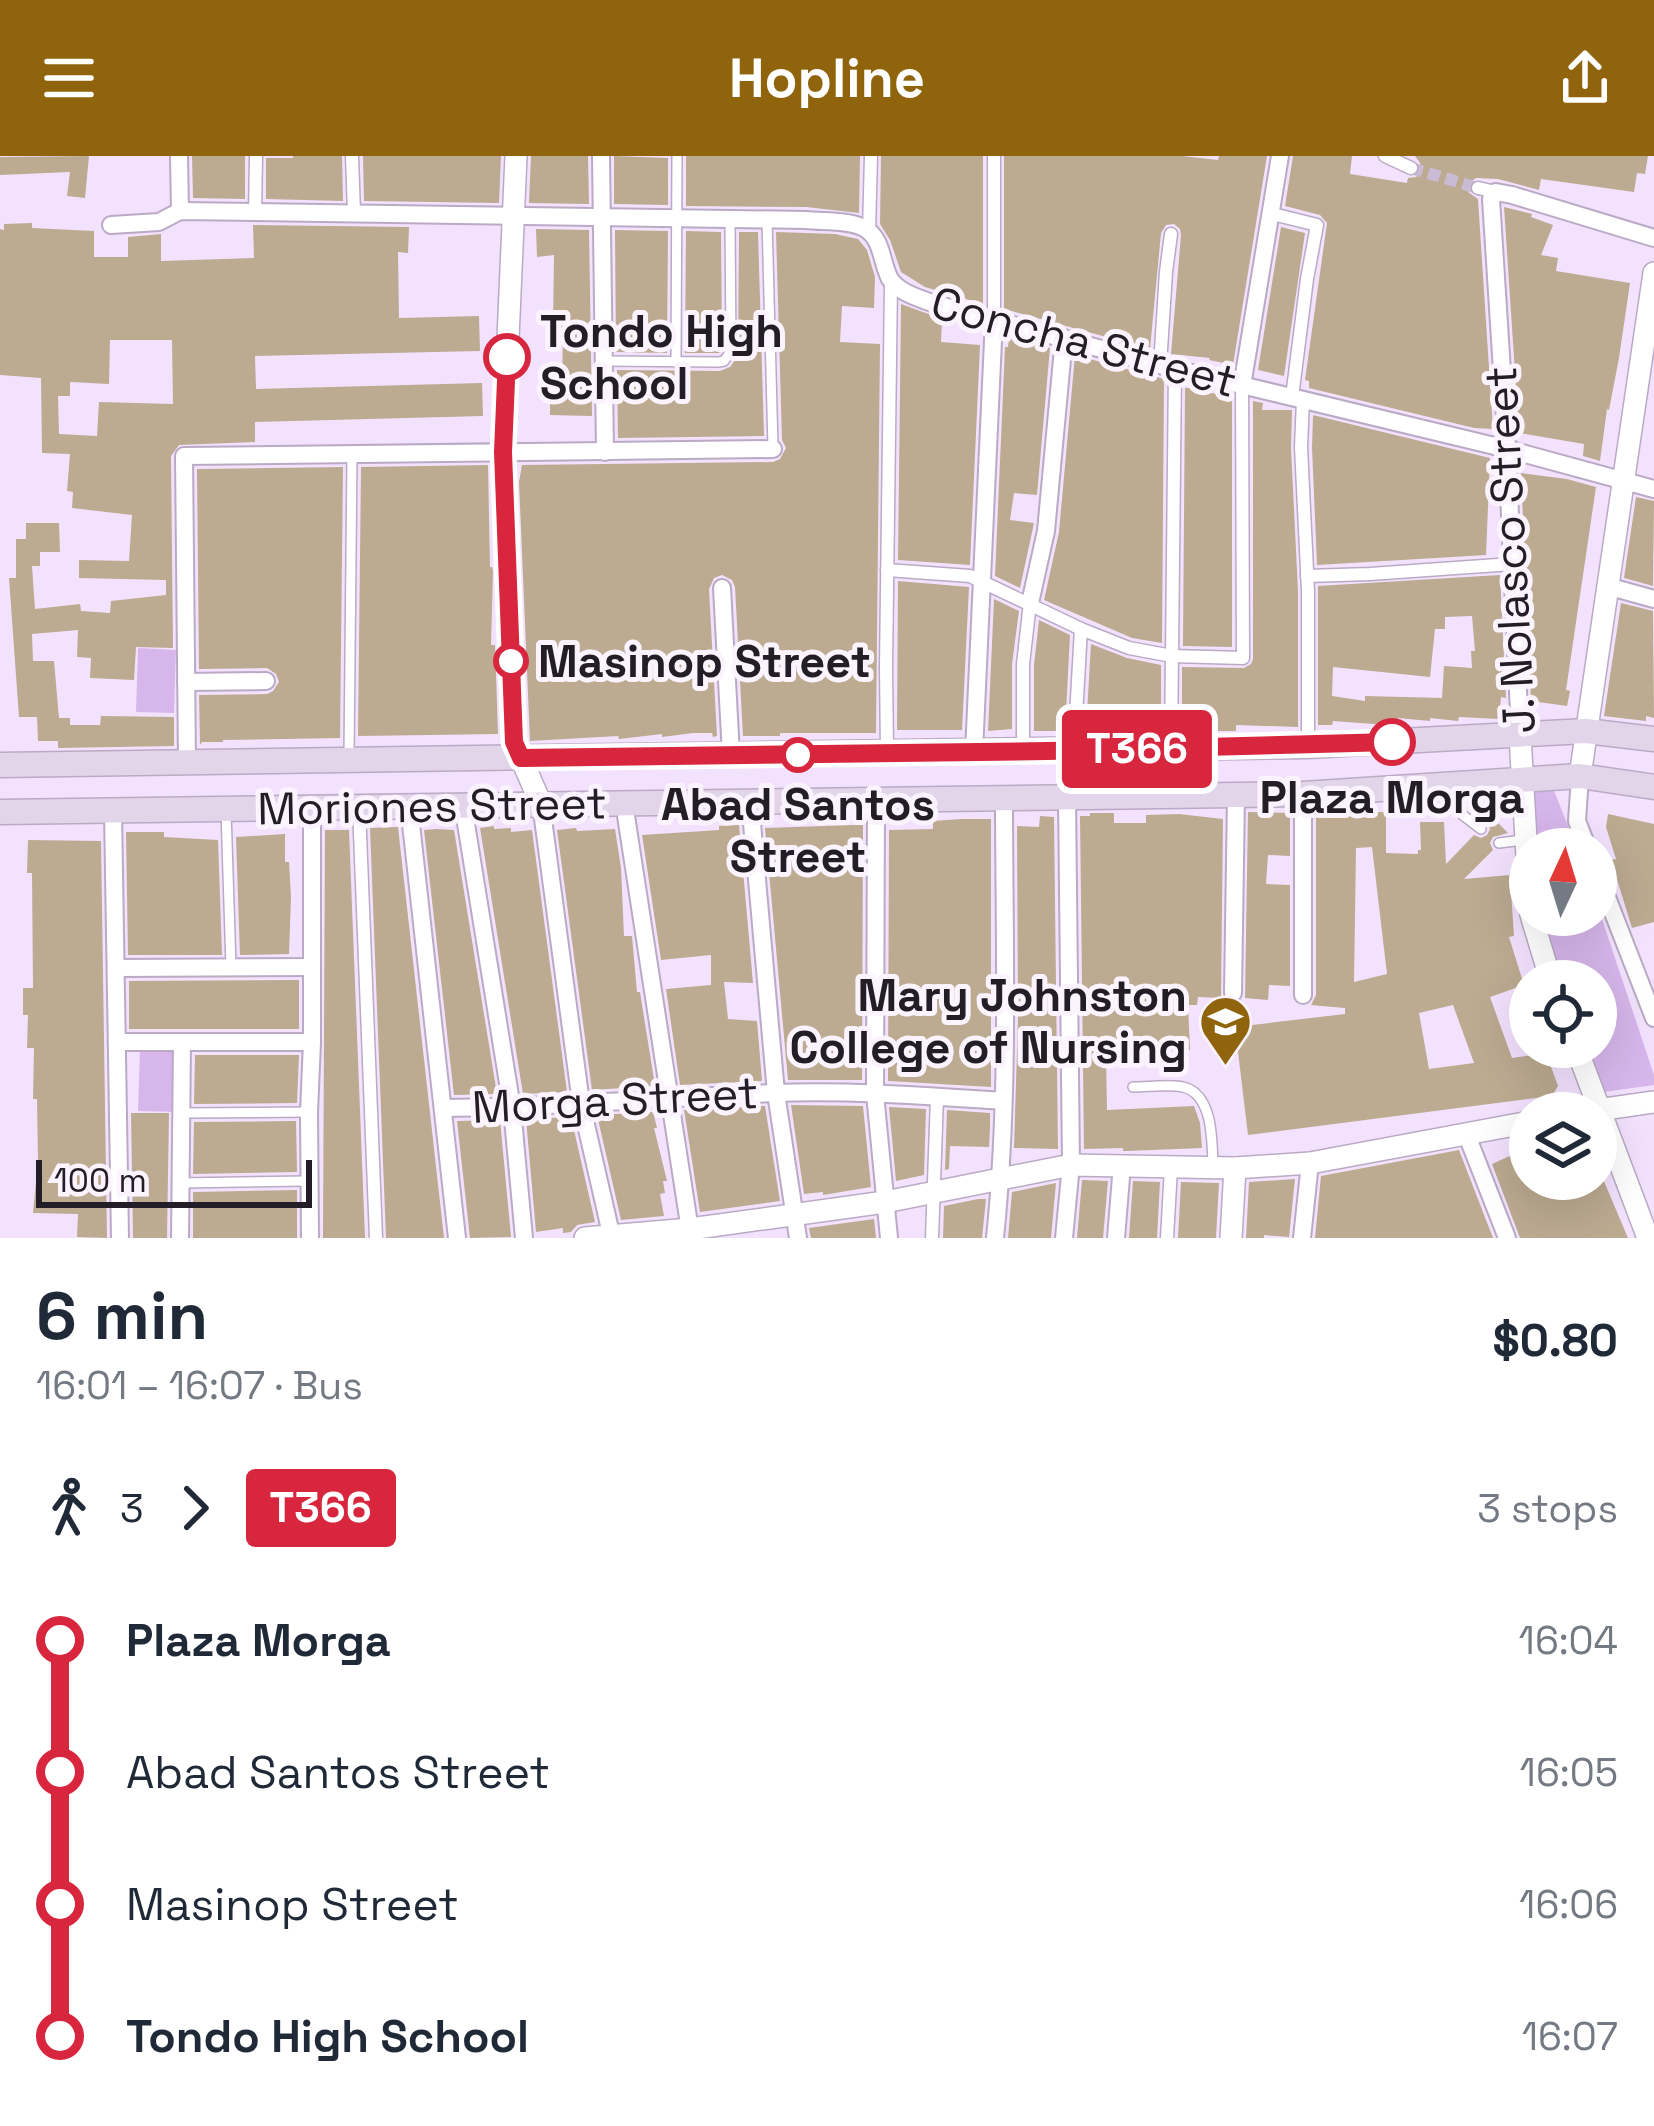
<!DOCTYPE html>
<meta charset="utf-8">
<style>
:root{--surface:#fff;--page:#f2f2f3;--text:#1f2937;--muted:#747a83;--accent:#90640d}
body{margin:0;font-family:"Space Grotesk",sans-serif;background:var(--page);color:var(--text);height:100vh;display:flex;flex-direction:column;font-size:45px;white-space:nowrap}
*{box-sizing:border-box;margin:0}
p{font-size:39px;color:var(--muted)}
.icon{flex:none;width:66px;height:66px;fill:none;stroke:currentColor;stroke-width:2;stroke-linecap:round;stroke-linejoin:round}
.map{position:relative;height:1082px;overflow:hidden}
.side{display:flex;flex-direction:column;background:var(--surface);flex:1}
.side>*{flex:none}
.badge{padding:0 24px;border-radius:9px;font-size:42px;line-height:78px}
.needle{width:78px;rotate:4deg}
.fabs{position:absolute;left:1509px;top:672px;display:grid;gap:24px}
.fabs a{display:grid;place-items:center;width:108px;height:108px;border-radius:50%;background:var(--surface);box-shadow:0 12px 48px #0002;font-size:60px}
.scale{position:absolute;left:36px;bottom:30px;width:276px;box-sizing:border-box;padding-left:12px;border:6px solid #231d27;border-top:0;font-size:33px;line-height:42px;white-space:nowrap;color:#231d27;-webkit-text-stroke:9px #fbf4ff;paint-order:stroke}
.map>.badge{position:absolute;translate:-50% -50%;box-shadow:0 0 0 6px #fff}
.legs{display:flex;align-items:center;gap:18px;height:132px;padding:0 36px;font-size:39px}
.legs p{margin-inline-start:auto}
.headline{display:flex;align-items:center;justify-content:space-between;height:204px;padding:0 36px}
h1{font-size:66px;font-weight:800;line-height:90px}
ul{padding:0 36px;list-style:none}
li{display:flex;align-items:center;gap:42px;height:132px;font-size:45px}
li i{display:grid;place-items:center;width:18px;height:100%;margin:0 15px;background:currentColor}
li i::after{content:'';width:30px;height:30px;margin:-15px;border:9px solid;border-radius:50%;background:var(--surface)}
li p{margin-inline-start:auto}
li:first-child i{background:linear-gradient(#0000 50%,currentColor 0)}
li:last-child i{background:linear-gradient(currentColor 50%,#0000 0)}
header{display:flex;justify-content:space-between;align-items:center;height:156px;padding:0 36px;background:var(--accent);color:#fff;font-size:54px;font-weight:800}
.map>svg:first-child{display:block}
.green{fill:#d7b6eb}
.building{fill:#bcaa91;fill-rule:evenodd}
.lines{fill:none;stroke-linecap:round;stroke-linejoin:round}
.pedestrian-tunnel{stroke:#c9bbd3;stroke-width:12;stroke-dasharray:12 6;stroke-linecap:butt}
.service-casing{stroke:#baaac5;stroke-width:12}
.pedestrian-casing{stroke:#baaac5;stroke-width:15}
.minor-casing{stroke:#baaac5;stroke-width:20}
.tertiary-casing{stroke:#baaac5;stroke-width:24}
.secondary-casing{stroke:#baaac5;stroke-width:27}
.service{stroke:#fff;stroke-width:9}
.pedestrian{stroke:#fff;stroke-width:12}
.minor{stroke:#fff;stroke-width:16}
.tertiary{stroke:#fff;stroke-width:21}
.secondary{stroke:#e2d5e9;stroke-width:24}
.line-1-casing{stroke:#fff;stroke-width:27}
.line-1{stroke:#d7263d;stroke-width:18}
.stop-1-dot{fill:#fff;stroke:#d7263d;stroke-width:6}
.labels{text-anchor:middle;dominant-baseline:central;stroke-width:10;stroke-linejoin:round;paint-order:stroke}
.stop-label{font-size:45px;font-weight:bold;fill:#231d27;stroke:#fbf4ff;text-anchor:start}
.street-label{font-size:45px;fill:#231d27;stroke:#fbf4ff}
.poi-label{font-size:45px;font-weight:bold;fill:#231d27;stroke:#fbf4ff;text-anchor:end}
</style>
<header><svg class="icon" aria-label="menu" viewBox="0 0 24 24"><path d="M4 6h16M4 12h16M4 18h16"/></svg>Hopline<svg class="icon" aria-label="share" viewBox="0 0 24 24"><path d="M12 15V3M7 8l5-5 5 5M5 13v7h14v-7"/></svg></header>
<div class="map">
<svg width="1654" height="1082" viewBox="0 0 1654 1082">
<rect width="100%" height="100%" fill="#f3e2fe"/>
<g class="green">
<polygon points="138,492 176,494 174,557 136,556"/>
<polygon points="1553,632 1577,693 1534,693 1532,634"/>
<polygon points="1596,745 1654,919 1654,929 1604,936 1587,891 1596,891 1596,825 1563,825 1552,796 1545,759 1596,759"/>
<polygon points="140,893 180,894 179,956 138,955"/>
</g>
<g class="building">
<polygon points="89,0 85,42 67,40 70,16 0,19 0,1"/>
<polygon points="192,0 245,0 245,43 193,42"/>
<polygon points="293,0 342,0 343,45 266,43 266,2 293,2"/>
<polygon points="363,0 501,0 499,47 364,45"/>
<polygon points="531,0 588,0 589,48 529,47"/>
<polygon points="614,0 668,2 668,49 614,48"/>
<polygon points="686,0 860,0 859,57 806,51 686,50"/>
<polygon points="881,0 983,0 983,148 925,131 901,116 890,84 880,68"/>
<polygon points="1004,0 1182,0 1218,4 1219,0 1267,0 1233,209 1209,204 1210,202 1171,198 1181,79 1180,73 1174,68 1166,69 1161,77 1150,193 1004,153"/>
<polygon points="1293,0 1352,0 1350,18 1407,27 1408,22 1416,21 1421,15 1420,7 1415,0 1648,0 1645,18 1637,17 1634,36 1541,23 1539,34 1498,23 1476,22 1470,26 1468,36 1478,43 1493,273 1474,272 1309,232 1309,225 1305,224 1327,67 1320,59 1285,50"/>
<polygon points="1504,51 1532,58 1531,61 1553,69 1541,99 1558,102 1556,115 1630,127 1619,202 1609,254 1607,253 1600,305 1583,300 1584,288 1519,277"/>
<path d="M 32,67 L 32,72 L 94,75 L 94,101 L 128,101 L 128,81 L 161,78 L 161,105 L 254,102 L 253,69 L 409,71 L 408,97 L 398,96 L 399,162 L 479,160 L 480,195 L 255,200 L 256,233 L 482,227 L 483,260 L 255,266 L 255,286 L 179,289 L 171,300 L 173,492 L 136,491 L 134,524 L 90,522 L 91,502 L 77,501 L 78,474 L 32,478 L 33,505 L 54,505 L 59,562 L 70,562 L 70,569 L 100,569 L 101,560 L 174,561 L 174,590 L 58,592 L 58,585 L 38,585 L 37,561 L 19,561 L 9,422 L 16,422 L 16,383 L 26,383 L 26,367 L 59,367 L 60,396 L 40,396 L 40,410 L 32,410 L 35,453 L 80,448 L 81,455 L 110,457 L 111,445 L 166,439 L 166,424 L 79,422 L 79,404 L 129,405 L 132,359 L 72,352 L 73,336 L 67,335 L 70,298 L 42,297 L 41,222 L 0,219 L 0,73 L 4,74 L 4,68 ZM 110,184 L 172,184 L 173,248 L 99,246 L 97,280 L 59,278 L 58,240 L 70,240 L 70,226 L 109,228 Z"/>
<polygon points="1281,71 1305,77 1284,220 1258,214"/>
<polygon points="536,73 589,74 592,260 550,259 550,236 562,237 563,172 553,171 554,99 537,101"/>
<polygon points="615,74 668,75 667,197 616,196"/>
<polygon points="686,75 721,76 722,192 719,197 685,197"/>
<polygon points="739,76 758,76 764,280 618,282 617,214 720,215 730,211 738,200"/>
<polygon points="776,76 835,78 858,83 867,94 875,121 874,152 842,150 840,186 880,188 876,577 780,577 780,580 743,580 735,431 732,424 722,419 714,422 709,433 717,580 713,581 712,577 693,577 662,581 662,578 619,583 618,580 530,585 519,326 522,309 773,306 780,303 786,292 782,284"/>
<polygon points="901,148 942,163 941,186 980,189 970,409 898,404"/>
<polygon points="1009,181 1050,192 1037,339 1014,337 1010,364 1034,367 1020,432 995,420 1005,191 1008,191"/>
<polygon points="1075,199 1164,223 1162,487 1132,482 1044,444 1059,376"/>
<polygon points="1185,232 1201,232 1204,236 1232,240 1232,491 1183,490"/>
<polygon points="1253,245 1263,247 1262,254 1292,254 1291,292 1298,435 1298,571 1236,569 1236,575 1207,575 1208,567 1182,567 1182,511 1244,512 1251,508 1253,503"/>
<polygon points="1313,259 1490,302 1486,399 1317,409 1312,291"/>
<polygon points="488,309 490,411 492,411 493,415 491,489 495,489 498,578 358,580 361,311"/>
<polygon points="343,311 340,582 223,584 223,586 202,586 200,589 199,539 267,538 273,535 279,526 276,518 267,512 199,513 197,313"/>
<polygon points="1521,317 1567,323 1596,331 1566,534 1570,535 1567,550 1531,545"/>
<polygon points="1636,341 1654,345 1653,430 1624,422"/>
<path d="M 1500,419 L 1506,542 L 1501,541 L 1499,563 L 1459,561 L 1458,565 L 1430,562 L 1430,565 L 1398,562 L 1398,567 L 1387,566 L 1387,569 L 1333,565 L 1332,569 L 1318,569 L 1318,430 ZM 1472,460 L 1475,495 L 1471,495 L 1472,512 L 1444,510 L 1442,542 L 1365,540 L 1365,545 L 1332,540 L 1333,511 L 1430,521 L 1435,473 L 1445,473 L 1445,461 Z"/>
<polygon points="898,425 969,431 962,574 897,574"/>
<polygon points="994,443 1019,455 1012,508 1012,573 988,575"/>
<polygon points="1621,447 1653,455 1654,562 1646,560 1646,565 1604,560"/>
<polygon points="1039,464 1070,479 1065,575 1034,575 1034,509"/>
<polygon points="1091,488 1127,502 1161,509 1161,568 1123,567 1123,574 1086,575"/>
<polygon points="1248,656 1290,657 1290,700 1268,699 1266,728 1290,729 1290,830 1269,829 1268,844 1245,842"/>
<path d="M 1333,656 L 1386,656 L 1386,697 L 1418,698 L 1418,694 L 1421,694 L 1420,666 L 1444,666 L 1446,708 L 1474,679 L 1481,682 L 1487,679 L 1490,673 L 1487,666 L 1492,661 L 1508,677 L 1493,681 L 1490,687 L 1493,694 L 1464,723 L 1510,719 L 1514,780 L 1509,781 L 1524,829 L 1490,841 L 1512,902 L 1546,897 L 1558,930 L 1552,940 L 1248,979 L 1235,871 L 1345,858 L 1345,852 L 1311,849 L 1316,839 L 1316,659 L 1333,659 ZM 1372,691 L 1387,818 L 1354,826 L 1356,692 ZM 1453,849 L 1474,907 L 1429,913 L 1419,857 Z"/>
<polygon points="1090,657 1114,657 1114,667 1146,667 1146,659 1179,658 1223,663 1221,842 1198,841 1197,849 1188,849 1190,894 1106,898 1107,954 1194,950 1200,967 1202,992 1127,995 1123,995 1123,992 1084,993 1080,660 1090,660"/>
<polygon points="1608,658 1654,668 1654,766 1632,772 1611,704 1616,703 1606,671"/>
<polygon points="1040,660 1054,661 1058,993 1014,992 1018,862 1017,670 1039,671"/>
<polygon points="961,663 991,663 991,931 888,925 889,674 933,673 933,665"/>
<polygon points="739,669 753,827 724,826 728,863 757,865 762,925 680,929 666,833 711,829 711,799 661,804 642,679 719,674 719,670"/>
<polygon points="854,669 863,669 862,924 788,924 765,672"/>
<polygon points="494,670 494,673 511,672 511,676 532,674 567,936 523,938 480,672"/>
<polygon points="398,671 444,1082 386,1082 370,672"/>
<polygon points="576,672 577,675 615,673 621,712 624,780 632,780 637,836 640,836 655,930 592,934 557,674"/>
<polygon points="436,673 454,674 497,938 454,939 424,674"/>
<polygon points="325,674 349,674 365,1082 323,1082"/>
<polygon points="126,676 164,676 164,681 218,684 222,799 128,799"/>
<polygon points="285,678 285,706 289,706 291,741 289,798 240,799 236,681"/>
<polygon points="28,684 101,685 107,1082 77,1081 78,1058 33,1057 38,1004 37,943 33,943 34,892 27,892 28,859 23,859 23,832 33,832 32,717 27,717"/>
<polygon points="299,824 299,873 129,873 129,825"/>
<polygon points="195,899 299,899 297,947 194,948"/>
<polygon points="791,949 863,950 871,1031 823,1039 823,1036 804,1038"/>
<polygon points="765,950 780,1045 700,1056 684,954"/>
<polygon points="889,951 926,953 924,1019 896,1025"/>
<polygon points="947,954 990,957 990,972 989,991 950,990 949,1013 945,1014"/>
<polygon points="653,956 657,972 654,972 667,1025 663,1025 665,1037 660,1038 664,1060 621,1064 597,959"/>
<polygon points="131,957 169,957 167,1082 133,1082"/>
<polygon points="571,961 595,1066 577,1069 571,1076 563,1077 563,1072 536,1076 526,963"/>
<polygon points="500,964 511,1081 470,1082 457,965"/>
<polygon points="296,965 297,1016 193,1018 194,966"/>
<polygon points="1530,991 1530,1023 1603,1023 1628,1082 1520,1082 1492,1008"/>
<polygon points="1459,994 1493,1082 1315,1082 1321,1020"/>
<polygon points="1295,1023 1289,1081 1264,1079 1264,1082 1246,1082 1249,1026"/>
<polygon points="1082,1024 1108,1025 1103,1082 1077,1082"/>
<polygon points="1133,1025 1160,1026 1157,1082 1129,1082"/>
<polygon points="1181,1026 1219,1027 1216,1082 1178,1082"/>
<polygon points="1056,1027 1051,1082 1008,1082 1012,1036"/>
<polygon points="297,1034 297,1082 193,1082 193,1036"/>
<polygon points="978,1043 986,1043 982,1082 943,1082 944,1050"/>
<polygon points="874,1063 876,1082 811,1082 809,1072"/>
</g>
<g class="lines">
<polyline class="pedestrian-tunnel" points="1411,12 1478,32"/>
<defs>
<g id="service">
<polyline points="767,64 773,292"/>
<polyline points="603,205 719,206 724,205 731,195 730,64"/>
<polyline points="676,206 677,0"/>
<polyline points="349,600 352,300"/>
<polyline points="226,655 231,811"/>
<polyline points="1460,657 1481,673"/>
<polyline points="1499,687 1523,684"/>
<path d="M 1530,835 C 1517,849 1522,863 1530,879"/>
<path d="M 1133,931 C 1148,931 1168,928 1183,931 C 1214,938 1212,988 1213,1011"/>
<polyline points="182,957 309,956"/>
<polyline points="180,1027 308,1025"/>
</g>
<g id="pedestrian">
<polyline points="352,0 354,57"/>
<polyline points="994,0 994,163"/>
<polyline points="1385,0 1411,12"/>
<polyline points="1478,32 1496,36"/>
<polyline points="255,57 256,0"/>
<polyline points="1269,57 1317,69 1307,123 1292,241"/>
<polyline points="869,75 871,0"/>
<polyline points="1160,209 1166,116 1171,78"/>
<polyline points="1303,244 1301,291 1308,435 1308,590"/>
<polyline points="887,414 970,420 1081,473 1129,492 1172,500 1243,502 1242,230"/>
<polyline points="1307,420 1370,418 1512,408"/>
<polyline points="1171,592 1175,213"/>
<polyline points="1074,594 1081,473"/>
<polyline points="1023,595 1023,508 1030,447"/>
<polyline points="887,596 886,512 891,125"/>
<polyline points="359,652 376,1082"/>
<polyline points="932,1082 937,941"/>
<polyline points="1167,1082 1171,1012"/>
</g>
<g id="minor">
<polyline points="179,0 180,55"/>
<polyline points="601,0 605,296"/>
<path d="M 111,69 L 159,66 L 180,55 L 806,64 C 823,66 849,64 864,72 C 883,82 881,107 890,123 C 898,136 918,142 932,147 L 1175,213 L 1507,293 L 1654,333"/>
<polyline points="1242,230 1280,0"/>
<polyline points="1607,430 1654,443"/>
<polyline points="722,432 731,599"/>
<polyline points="1030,447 1046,375 1064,182"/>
<polyline points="186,526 266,525"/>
<polyline points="1520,580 1507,293 1491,43 1496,36 1512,39 1654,82"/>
<polyline points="974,596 994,163"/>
<polyline points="187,606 184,300 773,293"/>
<polyline points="1580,620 1577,665 1588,693"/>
<polyline points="1303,638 1303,839"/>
<polyline points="876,644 875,938 889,1082"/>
<polyline points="750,645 776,937 798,1082"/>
<polyline points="624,647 691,1081"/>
<polyline points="541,648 581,947 612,1082"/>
<polyline points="463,649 512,952 524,1082"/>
<polyline points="409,650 457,1082"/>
<polyline points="113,655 120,1082"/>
<polyline points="1596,713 1654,862"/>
<polyline points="116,812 311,811"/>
<polyline points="1233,837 1236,639"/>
<polyline points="119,886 312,886"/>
<path d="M 443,952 C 554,952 663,941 774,937 C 850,934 927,940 1003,945"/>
<polyline points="1466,977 1507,1082"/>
<polyline points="180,1082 182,886"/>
<polyline points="310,1082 309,956 312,886 312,653"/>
<path d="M 995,1082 C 1010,936 1004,788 1004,642"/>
<polyline points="1064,1082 1071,1009 1067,641"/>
<polyline points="1116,1082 1122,1009"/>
<polyline points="1302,1082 1310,1007"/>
</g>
<g id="tertiary">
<polyline points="516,0 503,296 514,586 541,648"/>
<polyline points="1520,580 1530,753"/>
<polyline points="1580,620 1654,117"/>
<polyline points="1531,759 1551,825"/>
<polyline points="1576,891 1648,1082"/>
<polyline points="1577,957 1654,946"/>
<polyline points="585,1082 690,1073 885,1046 1071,1009 1235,1012 1310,1007 1530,966"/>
<polyline points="1231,1082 1235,1012"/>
</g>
<g id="secondary">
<polyline points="0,609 1308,590 1586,575 1654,583"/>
<polyline points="0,656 1303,638 1580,620 1654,631"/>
</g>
</defs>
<use href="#service" class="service-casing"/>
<use href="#pedestrian" class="pedestrian-casing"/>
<use href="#minor" class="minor-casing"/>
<use href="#tertiary" class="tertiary-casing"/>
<use href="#secondary" class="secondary-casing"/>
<use href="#service" class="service"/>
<use href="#pedestrian" class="pedestrian"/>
<use href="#minor" class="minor"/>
<use href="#tertiary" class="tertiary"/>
<use href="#secondary" class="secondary"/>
</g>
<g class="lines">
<defs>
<polyline id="line-1" points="507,201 503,296 514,586 521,602 1048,595 1392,586"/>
</defs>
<use href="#line-1" class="line-1-casing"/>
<use href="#line-1" class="line-1"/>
</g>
<defs>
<symbol id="university-pin" viewBox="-11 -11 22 30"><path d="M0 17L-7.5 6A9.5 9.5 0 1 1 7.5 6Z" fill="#90640d" stroke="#fbf4ff"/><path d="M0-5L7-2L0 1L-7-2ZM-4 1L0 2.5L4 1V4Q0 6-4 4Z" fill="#fff"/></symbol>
</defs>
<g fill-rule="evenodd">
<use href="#university-pin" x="1196" y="836" width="59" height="81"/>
</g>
<g class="stop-1-dot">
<circle cx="507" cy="201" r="21"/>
<circle cx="511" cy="505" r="15"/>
<circle cx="1392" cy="586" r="21"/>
<circle cx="798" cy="599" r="15"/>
</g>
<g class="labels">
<g class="stop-label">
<text x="540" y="175">Tondo High<tspan x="540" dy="52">School</tspan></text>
<text x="538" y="505">Masinop Street</text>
<text x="1392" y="641" text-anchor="middle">Plaza Morga</text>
<text x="798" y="648" text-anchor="middle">Abad Santos<tspan x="798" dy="52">Street</tspan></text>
</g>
<g class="street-label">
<text transform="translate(1084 186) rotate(15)">Concha Street</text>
<text transform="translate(1510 394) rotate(-93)">J. Nolasco Street</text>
<text transform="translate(432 650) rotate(-1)">Moriones Street</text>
<text transform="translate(615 944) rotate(-3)">Morga Street</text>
</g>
<g class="poi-label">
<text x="1187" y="839">Mary Johnston<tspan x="1187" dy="52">College of Nursing</tspan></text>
</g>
</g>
</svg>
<div class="fabs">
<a><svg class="needle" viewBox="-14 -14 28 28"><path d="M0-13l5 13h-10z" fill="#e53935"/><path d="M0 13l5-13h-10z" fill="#747a83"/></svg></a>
<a><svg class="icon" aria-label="locate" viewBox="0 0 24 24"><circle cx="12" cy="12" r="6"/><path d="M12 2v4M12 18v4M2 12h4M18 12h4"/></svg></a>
<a><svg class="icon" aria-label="layers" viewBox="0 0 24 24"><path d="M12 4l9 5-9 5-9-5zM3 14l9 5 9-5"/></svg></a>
</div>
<div class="scale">100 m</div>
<b class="badge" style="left:1137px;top:593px;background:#d7263d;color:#fff">T366</b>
</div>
<section class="side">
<div class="headline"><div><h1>6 min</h1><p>16:01 – 16:07 · Bus</p></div><b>$0.80</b></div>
<div class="legs"><svg class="icon" aria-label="walk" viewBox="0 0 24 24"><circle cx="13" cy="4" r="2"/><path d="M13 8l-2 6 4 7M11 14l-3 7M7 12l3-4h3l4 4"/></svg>3<svg class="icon" aria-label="forward" viewBox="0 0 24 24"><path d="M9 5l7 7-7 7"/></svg><b class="badge" style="background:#d7263d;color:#fff">T366</b><p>3 stops</p></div>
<ul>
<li><i style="color:#d7263d"></i><b>Plaza Morga</b><p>16:04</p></li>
<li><i style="color:#d7263d"></i><span>Abad Santos Street</span><p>16:05</p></li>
<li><i style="color:#d7263d"></i><span>Masinop Street</span><p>16:06</p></li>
<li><i style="color:#d7263d"></i><b>Tondo High School</b><p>16:07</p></li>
</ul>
</section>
